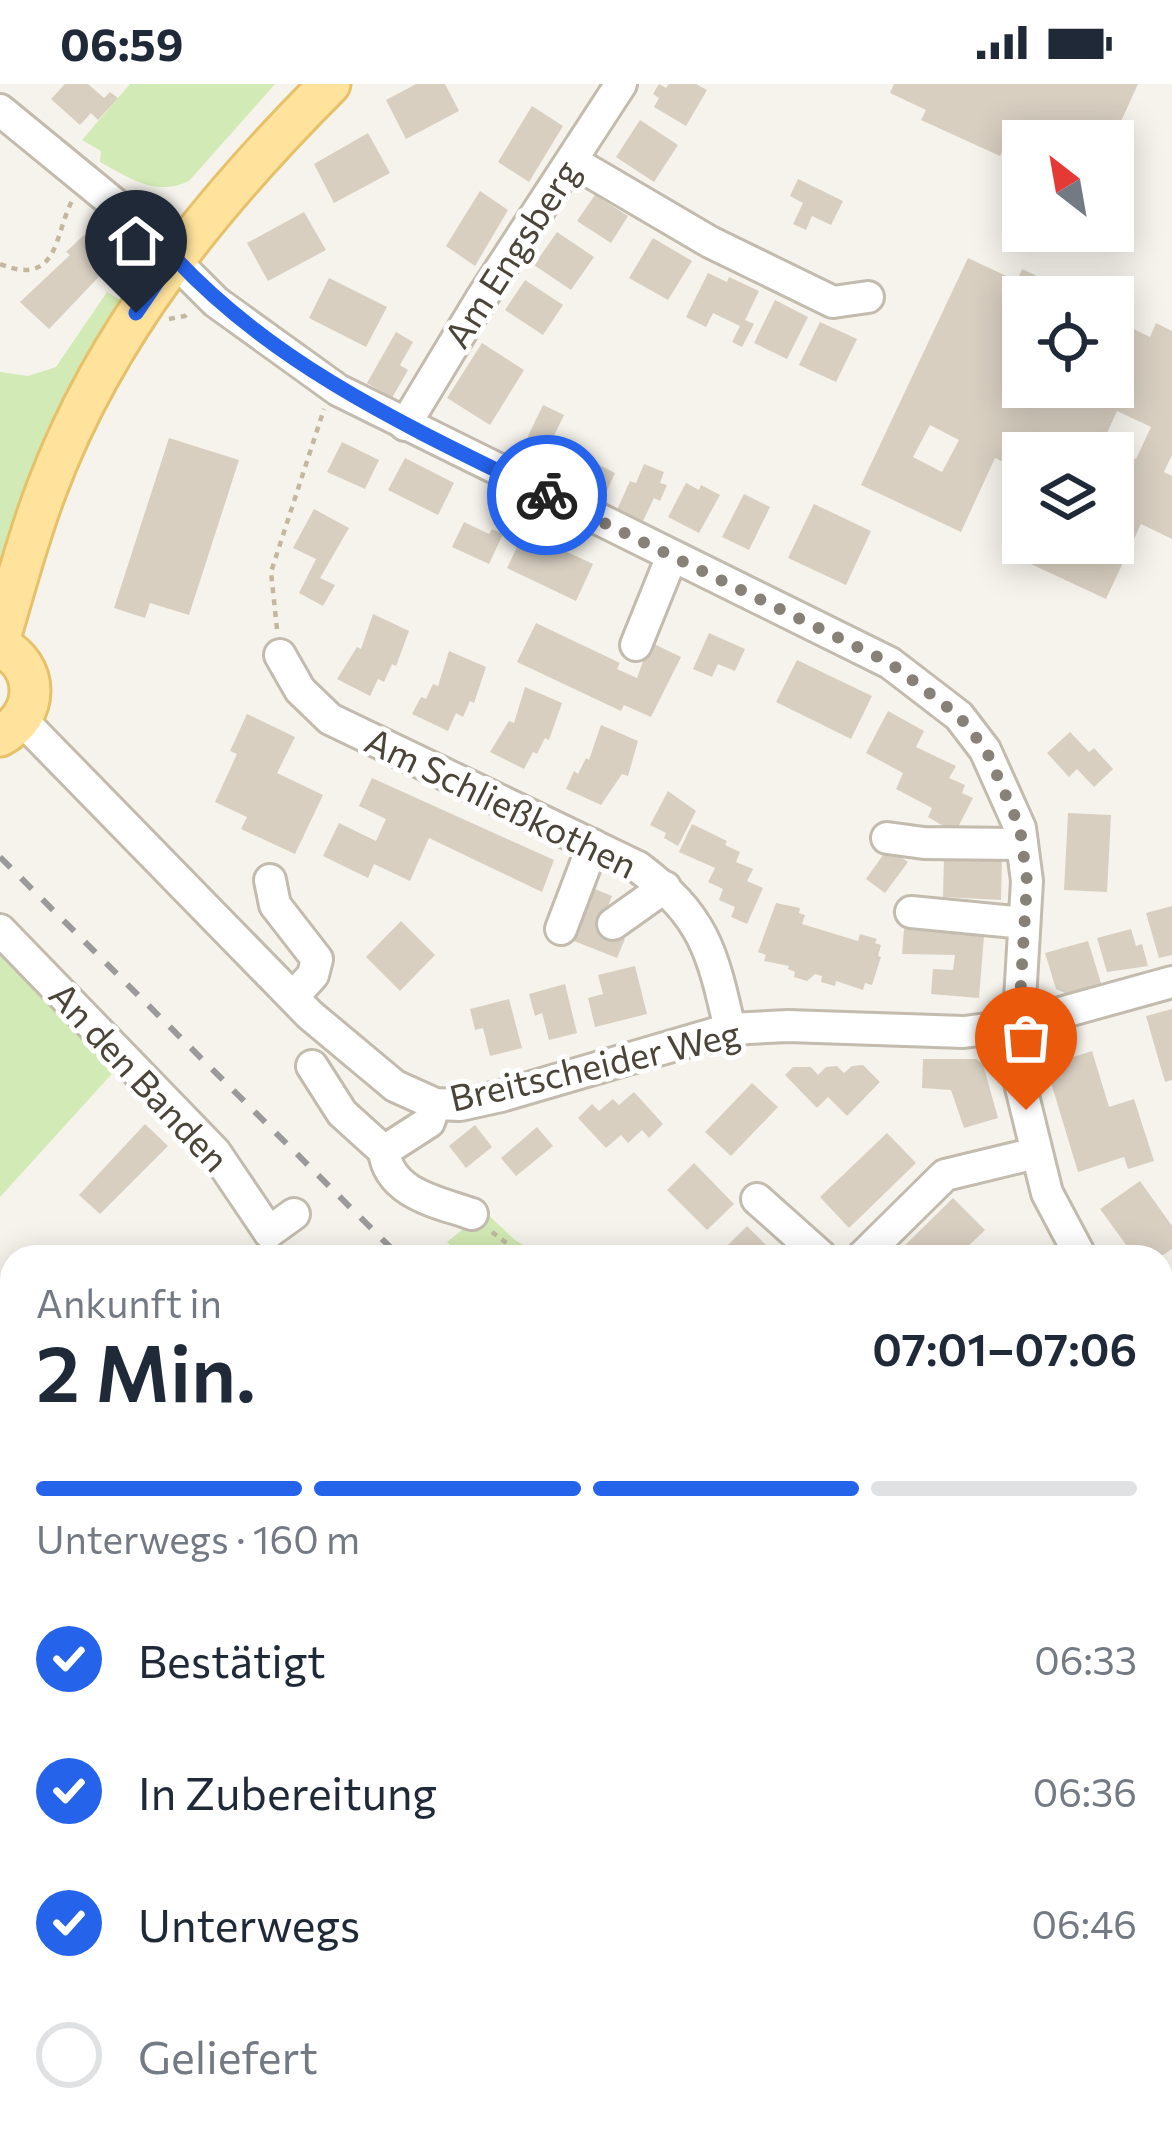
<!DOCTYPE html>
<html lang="de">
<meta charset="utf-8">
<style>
:root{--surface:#fff;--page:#f6f6f7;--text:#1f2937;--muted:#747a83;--line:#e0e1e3;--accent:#2563eb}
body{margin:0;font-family:Commissioner,sans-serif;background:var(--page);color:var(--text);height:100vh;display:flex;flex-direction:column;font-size:45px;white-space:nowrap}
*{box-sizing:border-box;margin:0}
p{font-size:39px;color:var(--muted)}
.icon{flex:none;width:66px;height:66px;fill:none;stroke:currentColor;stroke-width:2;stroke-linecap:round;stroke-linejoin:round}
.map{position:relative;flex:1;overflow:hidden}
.drawer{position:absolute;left:0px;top:1161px;width:1173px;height:903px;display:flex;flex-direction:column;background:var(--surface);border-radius:36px 36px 0 0;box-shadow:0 6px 30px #0003}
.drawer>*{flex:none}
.needle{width:78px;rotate:329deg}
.tools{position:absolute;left:1002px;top:36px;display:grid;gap:24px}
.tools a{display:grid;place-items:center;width:132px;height:132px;border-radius:0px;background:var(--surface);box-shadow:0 6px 30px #0003;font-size:60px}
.pin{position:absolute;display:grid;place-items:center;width:102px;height:102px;color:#fff;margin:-123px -51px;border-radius:50% 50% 50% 0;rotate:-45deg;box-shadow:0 0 12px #0007}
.pin .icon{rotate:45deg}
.courier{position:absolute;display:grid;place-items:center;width:120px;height:120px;margin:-60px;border:9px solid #2563eb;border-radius:50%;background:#fff;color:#222;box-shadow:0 3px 15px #0007}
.head em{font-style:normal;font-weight:600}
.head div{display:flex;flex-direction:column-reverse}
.head{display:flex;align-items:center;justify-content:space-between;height:204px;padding:0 36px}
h1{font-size:78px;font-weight:600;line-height:90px}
.bar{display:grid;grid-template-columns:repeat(4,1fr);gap:18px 12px;align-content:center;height:144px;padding:0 36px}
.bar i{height:15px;border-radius:9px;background:var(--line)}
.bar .active{background:var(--accent)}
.bar p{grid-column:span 4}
ol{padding:0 36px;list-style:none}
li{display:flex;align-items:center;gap:36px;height:132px}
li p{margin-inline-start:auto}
li .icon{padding:12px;border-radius:50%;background:var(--accent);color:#fff;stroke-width:4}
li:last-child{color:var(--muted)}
li i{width:66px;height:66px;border:6px solid var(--line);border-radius:50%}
.status{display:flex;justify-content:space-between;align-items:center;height:84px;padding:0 60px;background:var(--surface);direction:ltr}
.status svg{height:33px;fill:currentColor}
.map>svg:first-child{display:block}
</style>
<div class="status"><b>06:59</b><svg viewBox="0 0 49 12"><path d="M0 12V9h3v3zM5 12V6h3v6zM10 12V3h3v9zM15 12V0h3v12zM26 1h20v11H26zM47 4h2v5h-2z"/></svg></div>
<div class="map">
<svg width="1172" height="2063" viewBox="0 0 1172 2063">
<rect width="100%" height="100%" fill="#f6f3ec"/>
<g fill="#d2eab5">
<path d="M130,0H275L189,97C155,113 130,94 100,78L101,67L82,56Z"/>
<polygon points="107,208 120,216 47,345 0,485 0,288 28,292 56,283"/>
<polygon points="0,858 119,982 0,1113"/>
<polygon points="485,1128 515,1156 544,1173 462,1173 447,1158"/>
<polygon points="1161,1771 1172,1781 1172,1850 1161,1839"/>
<polygon points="1161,2009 1172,2022 1172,2063 1138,2063 1129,2052 1161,2052"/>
<polygon points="675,2052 768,2052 778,2063 686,2063"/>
<polygon points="858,2052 915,2052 925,2063 846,2063"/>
<polygon points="979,2052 1124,2052 1134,2063 987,2063"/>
</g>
<g fill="#d8cfc1" fill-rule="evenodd">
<polygon points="65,0 88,0 104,14 110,8 118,14 98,36 91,29 80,41 51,15"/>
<polygon points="416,0 445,0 459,27 406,55 386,16"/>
<polygon points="659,0 666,4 669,0 696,0 707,6 686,42 654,23 659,14 653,10"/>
<polygon points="894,0 1138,0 1112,57 1023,59 1009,52 1000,72 921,36 926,26 890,9"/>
<polygon points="532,22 563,42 529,98 498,78"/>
<polygon points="640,36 678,61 654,98 616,73"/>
<polygon points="368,49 390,89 334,119 314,80"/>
<polygon points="798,95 843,117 831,141 812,132 806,146 793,140 803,119 790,112"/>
<polygon points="480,107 508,126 475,182 446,162"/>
<polygon points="595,111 628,132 611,159 577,137"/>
<polygon points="304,128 326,166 268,197 247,159"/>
<polygon points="557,148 594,173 571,206 534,181"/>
<polygon points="84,151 113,178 49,245 20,218 70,171 66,168"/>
<polygon points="653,154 692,177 668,216 629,194"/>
<path d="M968,174L1017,197L1022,185L1067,206L1064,213H1023V303H1113V235L1150,253L1156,239L1172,247V371L1164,388L1172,392V455L1141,440L1106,515L1005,468L1023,429V459H1113V369H1023V387L995,374L961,448L861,401ZM1117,327L1151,343L1136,375L1102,360ZM930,341L959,356L942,388L913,373Z"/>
<polygon points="708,189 727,198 729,193 759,207 745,236 754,240 742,263 732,258 740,242 713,229 706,243 686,233"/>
<polygon points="329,194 387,223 366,263 309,234"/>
<polygon points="525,196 563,221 543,251 505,226"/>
<polygon points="775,216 808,233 787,275 754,259"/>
<polygon points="820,238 857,255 836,298 799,281"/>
<polygon points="396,248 413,258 400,281 408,286 392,314 367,299"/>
<polygon points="482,259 524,286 490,341 447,314"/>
<polygon points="543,321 564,331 552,356 567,364 553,392 517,375"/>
<polygon points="169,354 239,376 189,531 150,519 145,534 114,524"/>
<polygon points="342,358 379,376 365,405 327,388"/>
<polygon points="405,374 454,399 438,431 388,406"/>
<polygon points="589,376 615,389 602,417 575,404"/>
<polygon points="644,380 664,388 660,399 667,401 660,417 654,414 643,437 617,426 630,397 636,399"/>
<polygon points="686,399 699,406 701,401 720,411 699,449 668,433"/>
<polygon points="744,410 770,423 749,466 722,453"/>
<polygon points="814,420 871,447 846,501 788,474"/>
<polygon points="314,425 349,444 320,494 335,501 323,522 299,509 316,475 293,464"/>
<polygon points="464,438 489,450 492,445 503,450 489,480 452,463"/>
<polygon points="524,448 593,480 576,517 507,484"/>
<polygon points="373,530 409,547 396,582 392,580 384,598 378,595 370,612 337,595 357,563 361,565"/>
<polygon points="536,539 620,579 617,585 637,594 650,558 681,573 651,633 624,621 621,627 517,578"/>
<polygon points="709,549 745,565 735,587 718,580 712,593 693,585"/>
<polygon points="449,567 486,583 474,619 470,617 463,633 456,629 448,647 412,630 421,613 426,615 433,600 438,602"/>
<polygon points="797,576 872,612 851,655 776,618"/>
<polygon points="525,603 562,619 549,656 545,654 537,670 533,668 524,685 490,668 509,637 514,639"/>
<polygon points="888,627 924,647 916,663 956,682 949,694 965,701 962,709 973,714 955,749 928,733 932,724 896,705 903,689 866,669"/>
<polygon points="247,630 295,653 277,689 323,711 295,770 241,745 247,733 215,718 237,670 230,667"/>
<polygon points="601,641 638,657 628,692 622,690 601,721 566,705 574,687 578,690 586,674 589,676"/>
<polygon points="1070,648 1089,668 1094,664 1113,685 1094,703 1077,685 1069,693 1047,669"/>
<polygon points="372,694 554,776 542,808 429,754 410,797 374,780 368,794 323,772 339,739 376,757 386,735 359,722"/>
<polygon points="668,707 696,727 678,762 664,754 666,749 650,741"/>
<polygon points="1068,729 1111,731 1107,808 1064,806"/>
<polygon points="692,740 727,757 725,761 740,768 736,778 753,785 747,797 763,804 747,840 731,833 735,823 719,816 723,805 708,798 715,784 679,768"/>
<polygon points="888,764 908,778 885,809 866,795"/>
<polygon points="944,771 1002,773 1001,816 943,813"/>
<polygon points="595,805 612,812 599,845 625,855 617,874 574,857"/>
<polygon points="776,819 800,824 799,829 805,831 802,840 858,857 860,850 877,855 875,859 881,861 878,872 881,873 872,901 865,899 863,906 836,897 835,902 821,898 822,892 815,890 807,897 794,893 795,888 788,885 789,882 764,877 766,871 758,868"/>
<polygon points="1172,822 1172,871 1159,874 1146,829"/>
<polygon points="401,837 435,871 400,907 366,873"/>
<polygon points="904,845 984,852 979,914 931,910 933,885 953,886 955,871 902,870"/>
<polygon points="1131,845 1136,862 1142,860 1148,882 1107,888 1097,854"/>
<polygon points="1088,857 1101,899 1067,910 1056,905 1045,869"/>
<polygon points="635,882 647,930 595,943 588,914 603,910 598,891"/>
<polygon points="565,900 577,949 549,956 542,929 535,932 529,910"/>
<polygon points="509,915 522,964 490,972 483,944 475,946 470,925"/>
<polygon points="1172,925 1172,996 1165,998 1146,932"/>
<polygon points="1092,967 1109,1023 1134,1015 1154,1077 1128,1085 1124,1073 1078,1088 1046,982"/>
<polygon points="923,975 976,975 983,980 998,1034 964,1044 951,1006 922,1004"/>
<polygon points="863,981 880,998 847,1032 828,1013 817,1024 785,991 793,983 811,983 818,991 826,983 837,982 844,989 852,982"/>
<polygon points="752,999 778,1023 731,1072 705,1048"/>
<polygon points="634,1008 663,1040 649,1054 642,1046 628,1059 621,1051 606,1064 578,1034 592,1020 599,1027 613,1015 619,1021"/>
<polygon points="145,1040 168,1062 100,1130 79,1111"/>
<polygon points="475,1041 492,1063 466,1084 449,1062"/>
<polygon points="537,1043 553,1062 516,1092 501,1074"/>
<polygon points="887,1049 916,1079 849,1144 820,1113"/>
<polygon points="694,1079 734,1120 707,1146 667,1106"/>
<polygon points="1140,1097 1172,1142 1172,1165 1160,1173 1135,1173 1100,1125"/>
<polygon points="953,1114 985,1146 957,1173 893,1173"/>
<polygon points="747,1142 778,1173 726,1173 721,1168"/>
<polygon points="1172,1202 1172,1242 1161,1231 1161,1213"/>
<polygon points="1161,1314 1172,1325 1161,1338"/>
<polygon points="1172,1388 1172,1445 1164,1453 1161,1399"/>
<polygon points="1161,1549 1172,1560 1172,1596 1161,1608"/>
</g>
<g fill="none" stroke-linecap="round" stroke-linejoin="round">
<g stroke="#c2bbae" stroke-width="36">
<g id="minor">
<polyline points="0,26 133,135 216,218 338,306 890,579 959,632 985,666 1020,744 1027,797 1016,983 1047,1109 1081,1173"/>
<polyline points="572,77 710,158 833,218 868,213"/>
<polyline points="405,341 481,215 621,0"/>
<polyline points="636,561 672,472"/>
<path d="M280,571L300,606L330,635L638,783C705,833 712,867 730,945"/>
<polyline points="22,636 310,931 395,1002 435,1020 460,1021 501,1012 730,945 788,942 964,948 1017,941 1172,898"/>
<polyline points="887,754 924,759 1022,760"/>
<polyline points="270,796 275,821 317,875 313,891 293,913"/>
<polyline points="911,828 1024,839"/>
<polyline points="613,840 665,803"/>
<polyline points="561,845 593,761"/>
<polyline points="0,846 215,1068 269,1148"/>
<polyline points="312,982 342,1029 384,1067"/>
<path d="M435,1020L429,1038L384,1067C389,1110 438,1118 472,1130"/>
<polyline points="757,1115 822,1173"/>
<polyline points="269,1148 294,1130"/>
<polyline points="862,1173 945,1091 1036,1069"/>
<polyline points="1161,1262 1172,1273"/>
<polyline points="0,1383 12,1377"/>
<polyline points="1161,1495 1172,1506"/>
<polyline points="940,2052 950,2063"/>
</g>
</g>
<g stroke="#e6c16a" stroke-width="45">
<g id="major">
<path d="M0,554C15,504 28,453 47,404C106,247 212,118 330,0"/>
<path d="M0,562C40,582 40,631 0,652"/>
</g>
</g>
<g stroke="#c4b79f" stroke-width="4.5" stroke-dasharray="6 6" stroke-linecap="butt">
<path d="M0,180C60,204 54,149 73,115"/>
<polyline points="169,235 185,232 190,227"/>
<polyline points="277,545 271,488 324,325"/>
<polyline points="492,1148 525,1173"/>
<polyline points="1161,1784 1172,1794"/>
</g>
<use href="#minor" stroke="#fff" stroke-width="30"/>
<use href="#major" stroke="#ffe39c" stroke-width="39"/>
<g stroke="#9a9a9a" stroke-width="6" stroke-dasharray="15 15" stroke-linecap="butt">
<polyline points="0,773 400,1173"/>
<polyline points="1161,1960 1172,1971"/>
</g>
</g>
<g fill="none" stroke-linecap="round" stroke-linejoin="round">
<polyline stroke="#878178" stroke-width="12" stroke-dasharray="0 21.6" points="547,411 890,579 959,632 986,666 1020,744 1027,797 1016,983 1026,1026"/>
<path stroke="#2563eb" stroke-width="15" d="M136,229L174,173C277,284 413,345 547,411"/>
</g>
<g text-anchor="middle" stroke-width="10" stroke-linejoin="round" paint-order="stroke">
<g font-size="36" fill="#4b4439" stroke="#fff">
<text transform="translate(512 170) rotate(-57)" y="13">Am Engsberg</text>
<text transform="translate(501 719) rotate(26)" y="13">Am Schließkothen</text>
<text transform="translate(595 982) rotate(-13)" y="13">Breitscheider Weg</text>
<text transform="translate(139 993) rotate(47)" y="13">An den Banden</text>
</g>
</g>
</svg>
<div class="tools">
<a><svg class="needle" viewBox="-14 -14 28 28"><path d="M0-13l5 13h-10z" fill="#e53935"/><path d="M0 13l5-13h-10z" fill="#747a83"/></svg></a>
<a><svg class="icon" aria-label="locate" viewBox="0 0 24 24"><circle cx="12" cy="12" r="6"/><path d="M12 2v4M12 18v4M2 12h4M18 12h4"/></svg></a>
<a><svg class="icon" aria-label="layers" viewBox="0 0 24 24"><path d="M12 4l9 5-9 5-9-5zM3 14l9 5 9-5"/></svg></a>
</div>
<div class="pin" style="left:1026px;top:1026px;background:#ea580c"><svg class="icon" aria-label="bag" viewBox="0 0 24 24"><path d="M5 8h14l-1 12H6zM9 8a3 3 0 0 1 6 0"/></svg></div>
<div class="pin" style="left:136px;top:229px;background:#1f2937"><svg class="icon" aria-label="home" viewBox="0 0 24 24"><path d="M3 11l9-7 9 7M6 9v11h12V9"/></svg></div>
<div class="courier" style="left:547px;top:411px"><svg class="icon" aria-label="bike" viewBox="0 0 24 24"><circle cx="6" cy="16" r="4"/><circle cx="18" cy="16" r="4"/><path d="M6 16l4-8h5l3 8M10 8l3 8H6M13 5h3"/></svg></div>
<section class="drawer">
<div class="head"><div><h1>2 Min.</h1><p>Ankunft in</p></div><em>07:01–07:06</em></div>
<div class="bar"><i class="active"></i><i class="active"></i><i class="active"></i><i></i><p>Unterwegs · 160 m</p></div>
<ol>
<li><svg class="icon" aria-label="check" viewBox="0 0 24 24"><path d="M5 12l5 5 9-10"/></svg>Bestätigt<p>06:33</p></li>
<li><svg class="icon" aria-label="check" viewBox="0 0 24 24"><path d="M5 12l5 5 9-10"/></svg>In Zubereitung<p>06:36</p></li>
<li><svg class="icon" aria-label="check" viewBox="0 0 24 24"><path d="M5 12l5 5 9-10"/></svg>Unterwegs<p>06:46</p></li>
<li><i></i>Geliefert</li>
</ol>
</section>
</div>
